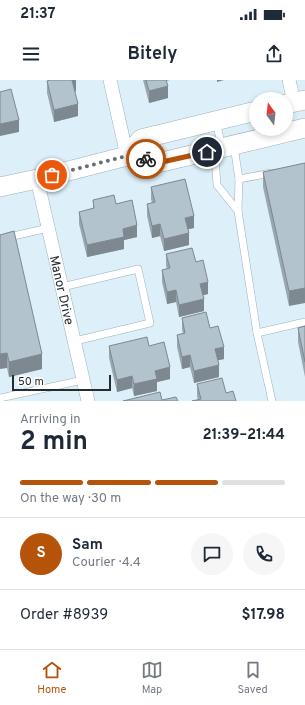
<!DOCTYPE html>
<meta charset="utf-8">
<style>
:root{--surface:#fff;--page:#f6f6f7;--text:#1f2937;--muted:#747a83;--line:#e0e1e3;--accent:#b45309}
body{margin:0;font-family:Overpass,sans-serif;background:var(--page);color:var(--text);height:100vh;display:flex;flex-direction:column;font-size:15px;white-space:nowrap}
*{box-sizing:border-box;margin:0}
p{font-size:13px;color:var(--muted)}
.icon{flex:none;width:22px;height:22px;fill:none;stroke:currentColor;stroke-width:2;stroke-linecap:round;stroke-linejoin:round}
.map{position:relative;height:321px;overflow:hidden}
.sheet{display:flex;flex-direction:column;background:var(--surface);flex:1}
.sheet>*{flex:none}
.needle{width:26px;rotate:345deg}
.buttons{position:absolute;left:249px;top:12px;display:grid;gap:8px}
.buttons a{display:grid;place-items:center;width:44px;height:44px;border-radius:50%;background:var(--surface);box-shadow:0 2px 6px #0003;font-size:20px}
.scale{position:absolute;left:12px;bottom:10px;width:99px;box-sizing:border-box;padding-left:4px;border:2px solid #252c30;border-top:0;font-size:11px;line-height:14px;white-space:nowrap;color:#252c30;-webkit-text-stroke:3px #fff;paint-order:stroke}
.pin{position:absolute;display:grid;place-items:center;width:34px;height:34px;color:#fff;margin:-17px;border:2px solid #fff;border-radius:50%;box-shadow:0 1px 4px #0007}
.courier{position:absolute;display:grid;place-items:center;width:40px;height:40px;margin:-20px;border:3px solid #b45309;border-radius:50%;background:#fff;color:#222;box-shadow:0 1px 5px #0007}
.head em{font-style:normal;font-weight:700}
.head div{display:flex;flex-direction:column-reverse}
.head{display:flex;align-items:center;justify-content:space-between;height:68px;padding:0 20px}
h1{font-size:26px;font-weight:700;line-height:30px}
.bar{display:grid;grid-template-columns:repeat(4,1fr);gap:6px 4px;align-content:center;height:48px;padding:0 20px}
.bar i{height:5px;border-radius:3px;background:var(--line)}
.bar .selected{background:var(--accent)}
.bar p{grid-column:span 4}
.line{display:flex;align-items:center;gap:10px;padding:0 20px;border-top:1px solid var(--line)}
.line div{flex:1}
.round{display:grid;place-items:center;flex:none;width:42px;height:42px;border-radius:21px;background:var(--page)}
.status{display:flex;justify-content:space-between;align-items:center;height:28px;padding:0 20px;background:var(--surface);direction:ltr}
.status svg{height:11px;fill:currentColor}
header{display:flex;justify-content:space-between;align-items:center;height:52px;padding:0 20px;background:var(--surface);font-size:18px;font-weight:700}
.tabs{display:flex;justify-content:space-around;align-items:center;height:56px;border-top:1px solid var(--line);background:var(--surface);font-size:11px;color:var(--muted)}
.tabs a{display:grid;justify-items:center;gap:2px}
.tabs .selected{color:var(--accent)}
.map>svg:first-child{display:block}
</style>
<div class="status"><b>21:37</b><svg viewBox="0 0 49 12"><path d="M0 12V9h3v3zM5 12V6h3v6zM10 12V3h3v9zM15 12V0h3v12zM26 1h20v11H26zM47 4h2v5h-2z"/></svg></div>
<header><svg class="icon" aria-label="menu" viewBox="0 0 24 24"><path d="M4 6h16M4 12h16M4 18h16"/></svg>Bitely<svg class="icon" aria-label="share" viewBox="0 0 24 24"><path d="M12 15V3M7 8l5-5 5 5M5 13v7h14v-7"/></svg></header>
<div class="map">
<svg width="305" height="321" viewBox="0 0 305 321">
<rect width="100%" height="100%" fill="#ddeff9"/>
<g fill="none" stroke-linecap="round" stroke-linejoin="round">
<g stroke="#9eafb9" stroke-width="8">
<g id="lane">
<polyline points="216,41 222,68 215,77 217,105 238,131"/>
<polyline points="229,71 235,73 239,99 238,131 257,253 272,321"/>
<polyline points="239,99 271,93"/>
<polyline points="0,159 48,148"/>
<polyline points="62,207 138,189 150,243 75,261"/>
<polyline points="257,253 305,242"/>
<polyline points="0,318 83,300"/>
</g>
</g>
<g stroke="#9eafb9" stroke-width="14">
<g id="street">
<polyline points="110,0 127,76"/>
<polyline points="289,0 294,22"/>
<path id="s1" d="M37,99L88,321"/>
</g>
</g>
<g stroke="#9eafb9" stroke-width="20">
<g id="secondary">
<polyline points="286,24 305,20"/>
<polyline points="127,76 141,59 256,31"/>
<polyline points="0,107 37,99 127,76 162,82 305,48"/>
</g>
</g>
<use href="#lane" stroke="#fff" stroke-width="7"/>
<use href="#street" stroke="#fff" stroke-width="13"/>
<use href="#secondary" stroke="#fff" stroke-width="19"/>
</g>
<g fill="#99a8b0">
<polygon points="76,0 76,11 75,12 78,36 54,42 47,13 47,1"/>
<polygon points="143,0 170,0 167,1 168,18 149,23"/>
<polygon points="305,83 289,226 263,107 263,92"/>
<polygon points="151,107 194,148 188,149 189,165 164,171 160,156 152,158 147,136 147,124 152,123 151,119"/>
<polygon points="93,120 116,124 137,157 124,160 124,169 87,177 79,144 79,132 93,129"/>
<polygon points="0,155 42,289 9,297 7,288"/>
<polygon points="166,174 196,182 208,214 203,215 204,231 179,237 176,222 167,224 162,202 162,190 167,189 166,186"/>
<polygon points="182,238 210,248 224,279 218,280 219,297 194,303 190,287 182,289 177,267 177,255 183,253 182,250"/>
<polygon points="305,246 305,297 298,262 298,248"/>
<polygon points="109,266 149,266 170,299 157,302 157,311 134,316 132,308 117,312 109,278"/>
<polygon points="197,304 226,313 198,320 197,316"/>
</g>
<g fill="#7d8890">
<polygon points="72,0 76,0 76,11 72,12"/>
<polygon points="217,0 224,0 217,2"/>
<polygon points="168,6 168,18 149,23 149,11"/>
<polygon points="78,24 78,36 54,42 54,30"/>
<polygon points="19,40 19,52 0,56 0,44"/>
<polygon points="194,136 194,148 185,150 185,138"/>
<polygon points="160,144 160,156 152,158 152,146"/>
<polygon points="137,145 137,157 124,160 124,169 87,177 87,165 123,149"/>
<polygon points="189,153 189,165 164,171 164,159"/>
<polygon points="208,202 208,214 200,216 200,204"/>
<polygon points="305,208 305,223 289,226 289,211"/>
<polygon points="176,210 176,222 167,224 167,212"/>
<polygon points="204,219 204,231 179,237 179,225"/>
<polygon points="224,267 224,279 215,281 215,269"/>
<polygon points="7,273 7,288 0,289 0,274"/>
<polygon points="42,274 42,289 9,297 9,282"/>
<polygon points="190,275 190,287 182,289 182,277"/>
<polygon points="219,285 219,297 194,303 194,291"/>
<polygon points="170,287 170,299 157,302 157,311 134,316 134,304 155,291"/>
<polygon points="132,296 132,308 117,312 117,300"/>
</g>
<g fill="#b2c3cd" stroke="#7d8890">
<polygon points="50,0 74,0 72,0 78,24 54,30 47,1"/>
<polygon points="146,0 166,0 168,6 149,11"/>
<polygon points="11,9 19,40 0,44 0,12"/>
<polygon points="305,83 305,208 289,211 263,92"/>
<polygon points="185,99 194,136 185,138 189,153 164,159 160,144 152,146 147,124 155,122 151,107"/>
<polygon points="114,115 116,124 132,120 137,145 123,149 124,157 87,165 79,132 94,128 93,120"/>
<polygon points="14,151 42,274 9,282 7,273 0,274 0,155"/>
<polygon points="192,168 196,182 203,180 208,202 200,204 204,219 179,225 176,210 167,212 162,190 170,188 166,174"/>
<polygon points="206,232 210,248 218,246 224,267 215,269 219,285 194,291 190,275 182,277 177,255 185,253 182,238"/>
<polygon points="305,246 305,282 298,248"/>
<polygon points="147,257 149,266 164,262 170,287 155,291 157,299 134,304 132,296 117,300 109,266"/>
<polygon points="222,298 226,313 233,311 236,321 192,321 201,319 197,304"/>
<polygon points="160,312 162,320 176,317 178,321 123,321"/>
</g>
<g fill="none" stroke-linecap="round" stroke-linejoin="round">
<polyline stroke="#657076" stroke-width="4" stroke-dasharray="0 7.2" points="52,95 127,76 146,79"/>
<polyline stroke="#b45309" stroke-width="5" points="146,79 162,82 207,72"/>
</g>
<g text-anchor="middle" stroke-width="3" stroke-linejoin="round" paint-order="stroke">
<g font-size="13" fill="#252c30" stroke="#fff">
<text dy="5" stroke="none"><textPath href="#s1" startOffset="114">Manor Drive</textPath></text>
</g>
</g>
</svg>
<div class="buttons">
<a><svg class="needle" viewBox="-14 -14 28 28"><path d="M0-13l5 13h-10z" fill="#e53935"/><path d="M0 13l5-13h-10z" fill="#747a83"/></svg></a>
</div>
<div class="scale">50 m</div>
<div class="pin" style="left:52px;top:95px;background:#ea580c"><svg class="icon" aria-label="bag" viewBox="0 0 24 24"><path d="M5 8h14l-1 12H6zM9 8a3 3 0 0 1 6 0"/></svg></div>
<div class="pin" style="left:207px;top:72px;background:#1f2937"><svg class="icon" aria-label="home" viewBox="0 0 24 24"><path d="M3 11l9-7 9 7M6 9v11h12V9"/></svg></div>
<div class="courier" style="left:146px;top:79px"><svg class="icon" aria-label="bike" viewBox="0 0 24 24"><circle cx="6" cy="16" r="4"/><circle cx="18" cy="16" r="4"/><path d="M6 16l4-8h5l3 8M10 8l3 8H6M13 5h3"/></svg></div>
</div>
<section class="sheet">
<div class="head"><div><h1>2 min</h1><p>Arriving in</p></div><em>21:39–21:44</em></div>
<div class="bar"><i class="selected"></i><i class="selected"></i><i class="selected"></i><i></i><p>On the way · 30 m</p></div>
<div class="line" style="height:72px"><b class="round" style="background:var(--accent);color:#fff">S</b><div><b>Sam</b><p>Courier · 4.4</p></div><a class="round"><svg class="icon" aria-label="chat" viewBox="0 0 24 24"><path d="M4 5h16v11H9l-5 4z"/></svg></a><a class="round"><svg class="icon" aria-label="phone" viewBox="0 0 24 24"><path d="M5 4h4l2 5-3 2q2 4 5 5l2-3 5 2v4C11 20 4 13 5 4z"/></svg></a></div>
<div class="line" style="height:52px"><div>Order #8939</div><b>$17.98</b></div>
</section>
<nav class="tabs">
<a class="selected"><svg class="icon" aria-label="home" viewBox="0 0 24 24"><path d="M3 11l9-7 9 7M6 9v11h12V9"/></svg>Home</a>
<a><svg class="icon" aria-label="map" viewBox="0 0 24 24"><path d="M3 6l6-2 6 2 6-2v14l-6 2-6-2-6 2zM9 4v14M15 6v14"/></svg>Map</a>
<a><svg class="icon" aria-label="saved" viewBox="0 0 24 24"><path d="M7 4h10v16l-5-4-5 4z"/></svg>Saved</a>
</nav>
